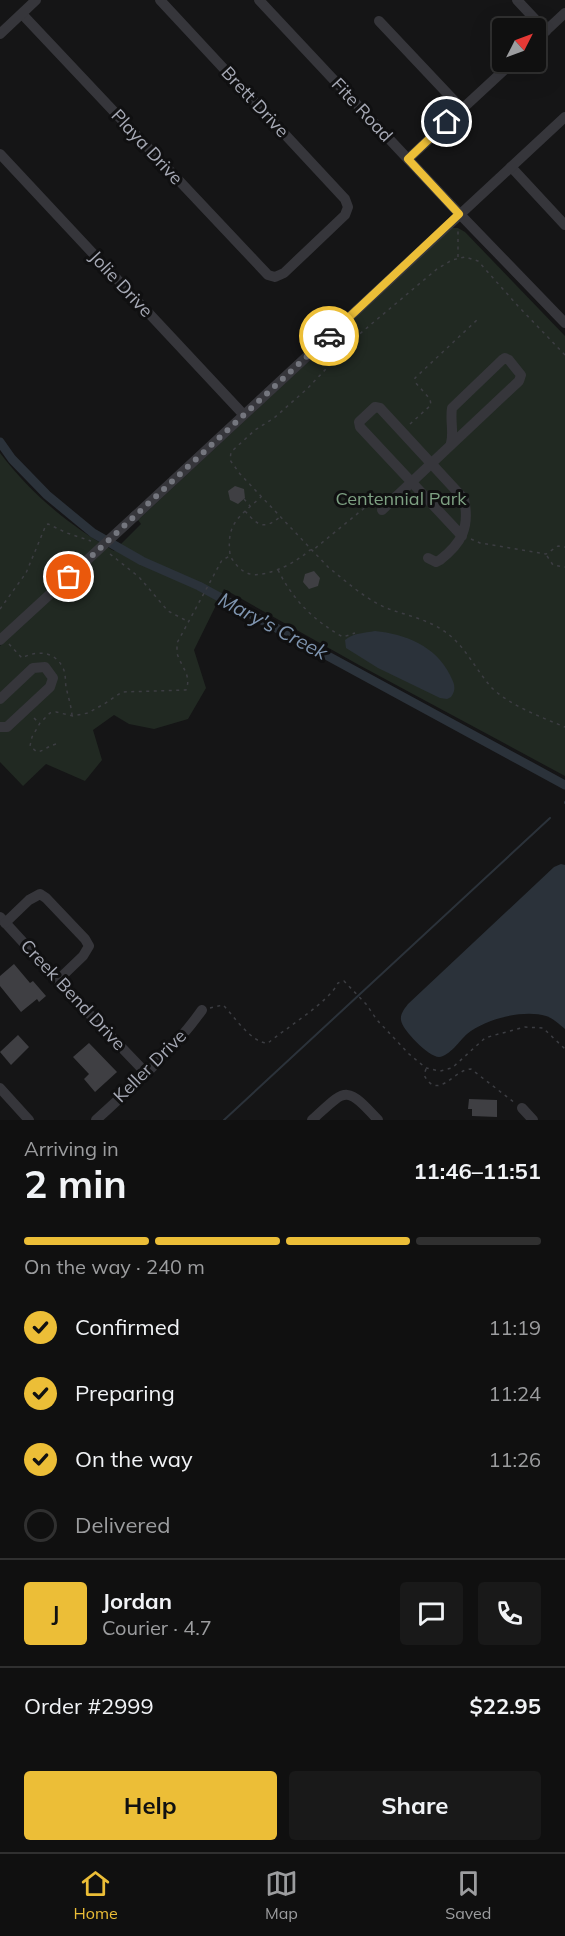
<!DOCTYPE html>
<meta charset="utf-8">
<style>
:root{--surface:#101010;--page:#191919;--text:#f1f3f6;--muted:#9c9d9f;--line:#303030;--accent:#ecbe37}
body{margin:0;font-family:Mulish,sans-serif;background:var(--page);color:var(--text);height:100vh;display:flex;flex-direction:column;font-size:22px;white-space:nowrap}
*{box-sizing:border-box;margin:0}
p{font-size:20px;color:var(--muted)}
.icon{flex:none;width:33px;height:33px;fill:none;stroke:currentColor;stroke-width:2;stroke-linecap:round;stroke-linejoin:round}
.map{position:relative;height:1120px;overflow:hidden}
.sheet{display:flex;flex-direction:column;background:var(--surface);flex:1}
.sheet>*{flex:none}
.needle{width:39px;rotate:48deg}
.controls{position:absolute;left:492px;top:18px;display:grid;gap:12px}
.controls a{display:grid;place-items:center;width:54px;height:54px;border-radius:6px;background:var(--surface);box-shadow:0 6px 24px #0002,0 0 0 2px var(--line);font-size:30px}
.pin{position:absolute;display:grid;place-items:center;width:51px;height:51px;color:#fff;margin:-26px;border:3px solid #fff;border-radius:50%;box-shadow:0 2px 6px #0007}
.courier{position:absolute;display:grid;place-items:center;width:60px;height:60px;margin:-30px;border:4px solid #ecbe37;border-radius:50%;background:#fff;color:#222;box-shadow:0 2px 8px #0007}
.headline em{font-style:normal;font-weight:700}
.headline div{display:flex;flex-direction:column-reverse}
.headline{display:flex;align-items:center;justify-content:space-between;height:102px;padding:0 24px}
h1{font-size:39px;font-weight:700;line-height:45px}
.bar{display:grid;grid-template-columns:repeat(4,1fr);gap:9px 6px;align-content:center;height:72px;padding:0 24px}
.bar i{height:8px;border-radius:4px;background:var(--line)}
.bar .selected{background:var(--accent)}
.bar p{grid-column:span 4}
.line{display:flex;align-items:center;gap:15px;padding:0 24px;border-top:2px solid var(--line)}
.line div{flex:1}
.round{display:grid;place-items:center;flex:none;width:63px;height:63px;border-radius:6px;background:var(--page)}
ol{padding:0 24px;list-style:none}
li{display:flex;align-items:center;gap:18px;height:66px}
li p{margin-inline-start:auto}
li .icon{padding:6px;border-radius:50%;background:var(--accent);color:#111;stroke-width:4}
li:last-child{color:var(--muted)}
li i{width:33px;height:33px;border:3px solid var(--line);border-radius:50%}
.primary-button{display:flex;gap:12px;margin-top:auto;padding:12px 24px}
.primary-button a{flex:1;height:69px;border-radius:6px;background:var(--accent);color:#111;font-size:24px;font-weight:700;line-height:69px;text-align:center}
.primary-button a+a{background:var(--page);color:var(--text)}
.menu{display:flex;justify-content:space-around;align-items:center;height:84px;border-top:2px solid var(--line);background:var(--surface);font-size:16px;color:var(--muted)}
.menu a{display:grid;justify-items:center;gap:3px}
.menu .selected{color:var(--accent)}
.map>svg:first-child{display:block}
</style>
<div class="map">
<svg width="565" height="1120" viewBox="0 0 565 1120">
<rect width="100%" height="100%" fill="#151516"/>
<path fill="#212922" d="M452,228H458L465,232L565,336V776L359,665L224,589L194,650L206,688L188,719L154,729L129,724L114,715L93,730L102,760L85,781L46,764L23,786L0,762V646L4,642L0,638V453C32,495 69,525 114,551L141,524L138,520Z"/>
<g fill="#2b323a">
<path d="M375,631C405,634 436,646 450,675C454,683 457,689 451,697L447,699L440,698L378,668L346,648L345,640C353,633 364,633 375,631Z"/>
<path d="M561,864L565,865V1029C559,1024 553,1018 546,1016C524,1009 485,1019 467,1034C460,1040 450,1056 439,1057C429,1057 402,1030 401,1020C400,1014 405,1008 408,1004L554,867Z"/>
</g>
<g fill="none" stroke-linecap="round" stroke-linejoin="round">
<g stroke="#2b323a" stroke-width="2">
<polyline points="565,803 565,802"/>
<polyline points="224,1120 550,818"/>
</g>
<polyline stroke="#2b323a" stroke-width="9" points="0,442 12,459 47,495 93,533 142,561 199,586 565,785"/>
</g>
<g fill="#3f3f43">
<polygon points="235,486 244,489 245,498 238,504 230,500 228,491"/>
<polygon points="314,571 320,578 318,586 309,589 303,582 305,574"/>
<polygon points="14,964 30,983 33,981 46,996 39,1002 37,999 21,1012 0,986 0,976"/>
<polygon points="18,1035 29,1047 11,1065 0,1052"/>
<polygon points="89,1043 117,1072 95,1092 84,1079 89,1074 73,1057"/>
<polygon points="469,1099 497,1100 497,1117 472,1116 472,1109 468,1109"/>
</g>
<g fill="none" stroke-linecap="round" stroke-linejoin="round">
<g stroke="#3c3d42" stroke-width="1.5" stroke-dasharray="3 4.5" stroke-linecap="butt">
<polyline points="458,257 458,231"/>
<path d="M565,355L518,306L478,261L465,257L452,260L437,269L356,337L308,388L274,418L255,430L231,452L230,460L240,474L328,567C347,582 366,600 389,609C406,615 425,619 441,629C465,644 474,668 492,688C509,705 543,718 565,727"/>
<polyline points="410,424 431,405 430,399 415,382 415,378 478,319"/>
<polyline points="244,499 250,506"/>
<path d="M245,511C258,526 264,530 280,517"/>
<polyline points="471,539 480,543 546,554 558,546 565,547"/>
<polyline points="110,554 139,577 168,611 187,621"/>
<path d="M230,554C226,523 240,516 261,497"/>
<polyline points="547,556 553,565 565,567"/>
<path d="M278,570C293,600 314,621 343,637L355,633"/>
<polyline points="0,609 26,573 46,525 48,524 67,533 91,541"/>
<path d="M9,644L22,658C37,650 55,651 63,668C66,674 65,680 66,687C68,696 71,705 72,715"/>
<polyline points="34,718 39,723"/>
<path d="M56,744C48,746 44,751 37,752L30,746L32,737L40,723L50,713L56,712L73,716L88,713L104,704L122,692L186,690C192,675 181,667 177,653C177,653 177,644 177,643L222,560L230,556C243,576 252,578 274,571C288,566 298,560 310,550H313L373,501"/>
<path d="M210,1008L223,1005C234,1016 252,1044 268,1043C286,1028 329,1002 338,983L344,981L366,1004L377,1020L409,1054L426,1068L440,1071L452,1068L485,1038L495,1035L525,1027L543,1028L565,1049"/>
<path d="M426,1069L424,1075C438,1102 454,1069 471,1069L515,1103"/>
</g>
<g stroke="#36363b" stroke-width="10">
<polyline points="259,0 451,205 565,323"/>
<polyline points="517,0 546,31"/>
<polyline points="22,14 268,275 275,277 284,273 345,215 348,207 345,199 160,0"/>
<polyline points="379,21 462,109"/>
<polyline points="0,34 36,0"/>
<polyline points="536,40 565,13"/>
<polyline points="0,154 243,414"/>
<polyline points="408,159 513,62"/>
<polyline points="511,167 565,225"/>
<path d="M382,510L519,381L521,375L509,360L505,358L502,360L452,408C450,420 454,433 451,443"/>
<polyline points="135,516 565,117"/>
<path d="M428,558L436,562L440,560C462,543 470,527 464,499L380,408L375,407L359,422L360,427L462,536"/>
<polyline points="0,640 85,562"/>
<polyline points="0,699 33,668 45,667 53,678 50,687 7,727 0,727"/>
<polyline points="0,917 76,1000 146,1073"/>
<polyline points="5,923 29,900 40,894 46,898 85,939 89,946 83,956 58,980"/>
<polyline points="0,1088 29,1120"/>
<polyline points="522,1108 533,1120"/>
<path d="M96,1120C133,1086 173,1051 202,1010"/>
<path d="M312,1120C346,1089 345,1084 378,1120"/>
</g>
<polyline stroke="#36363b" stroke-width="10" points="85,562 135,516"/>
</g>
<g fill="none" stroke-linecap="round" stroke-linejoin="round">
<polyline stroke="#74767e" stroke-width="6" stroke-dasharray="0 10.8" points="69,577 329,336"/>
<polyline stroke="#ecbe37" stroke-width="8" points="329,336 459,214 408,159 447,122"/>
</g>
<g text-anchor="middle" stroke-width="6" stroke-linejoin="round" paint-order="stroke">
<g font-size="18" fill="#a7aab6" stroke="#101011">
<text transform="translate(255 102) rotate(47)" y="6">Brett Drive</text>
<text transform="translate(362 110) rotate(47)" y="6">Fite Road</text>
<text transform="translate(147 147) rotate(47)" y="6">Playa Drive</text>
<text transform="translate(121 284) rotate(47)" y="6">Jolie Drive</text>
<text transform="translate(73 995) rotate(47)" y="6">Creek Bend Drive</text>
<text transform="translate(150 1066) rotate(-45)" y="6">Keller Drive</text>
</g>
<g font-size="18" fill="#7ea183" stroke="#101011">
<text x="401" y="505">Centennial Park</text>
</g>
<g font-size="20" font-style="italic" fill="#7f95b0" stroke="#101011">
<text transform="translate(273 626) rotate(28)" y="7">Mary's Creek</text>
</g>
</g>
</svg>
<div class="controls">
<a><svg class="needle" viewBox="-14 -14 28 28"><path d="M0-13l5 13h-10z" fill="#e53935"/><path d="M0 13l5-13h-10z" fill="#9c9d9f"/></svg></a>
</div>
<div class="pin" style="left:69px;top:577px;background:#ea580c"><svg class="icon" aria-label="bag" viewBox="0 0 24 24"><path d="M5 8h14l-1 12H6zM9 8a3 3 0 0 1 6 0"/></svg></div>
<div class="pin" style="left:447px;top:122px;background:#1f2937"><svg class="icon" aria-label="home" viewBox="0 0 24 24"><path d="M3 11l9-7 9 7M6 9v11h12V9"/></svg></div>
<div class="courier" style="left:329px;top:336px"><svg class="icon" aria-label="car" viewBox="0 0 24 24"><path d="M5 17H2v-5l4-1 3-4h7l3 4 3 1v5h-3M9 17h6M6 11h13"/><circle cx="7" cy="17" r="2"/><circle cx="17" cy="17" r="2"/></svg></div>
</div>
<section class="sheet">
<div class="headline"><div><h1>2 min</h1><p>Arriving in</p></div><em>11:46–11:51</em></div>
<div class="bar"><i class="selected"></i><i class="selected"></i><i class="selected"></i><i></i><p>On the way · 240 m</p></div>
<ol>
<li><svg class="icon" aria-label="check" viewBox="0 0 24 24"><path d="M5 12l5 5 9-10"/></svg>Confirmed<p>11:19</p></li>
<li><svg class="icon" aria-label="check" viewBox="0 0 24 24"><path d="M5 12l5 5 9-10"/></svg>Preparing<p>11:24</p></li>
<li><svg class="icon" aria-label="check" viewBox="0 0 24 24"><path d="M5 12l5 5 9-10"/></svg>On the way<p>11:26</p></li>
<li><i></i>Delivered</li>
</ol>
<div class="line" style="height:108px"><b class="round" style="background:var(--accent);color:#111">J</b><div><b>Jordan</b><p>Courier · 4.7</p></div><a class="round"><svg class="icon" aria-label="chat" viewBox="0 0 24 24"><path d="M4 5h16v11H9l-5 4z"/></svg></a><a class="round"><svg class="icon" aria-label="phone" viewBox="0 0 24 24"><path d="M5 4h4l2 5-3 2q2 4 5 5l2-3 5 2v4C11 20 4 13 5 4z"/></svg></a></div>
<div class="line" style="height:78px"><div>Order #2999</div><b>$22.95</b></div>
<div class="primary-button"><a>Help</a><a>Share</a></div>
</section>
<nav class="menu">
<a class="selected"><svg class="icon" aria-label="home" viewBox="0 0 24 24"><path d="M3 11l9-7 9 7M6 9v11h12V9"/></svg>Home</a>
<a><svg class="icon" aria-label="map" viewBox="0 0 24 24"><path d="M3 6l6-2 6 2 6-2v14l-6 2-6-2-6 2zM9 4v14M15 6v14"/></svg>Map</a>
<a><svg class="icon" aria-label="saved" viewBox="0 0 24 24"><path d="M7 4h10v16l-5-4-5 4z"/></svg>Saved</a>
</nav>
